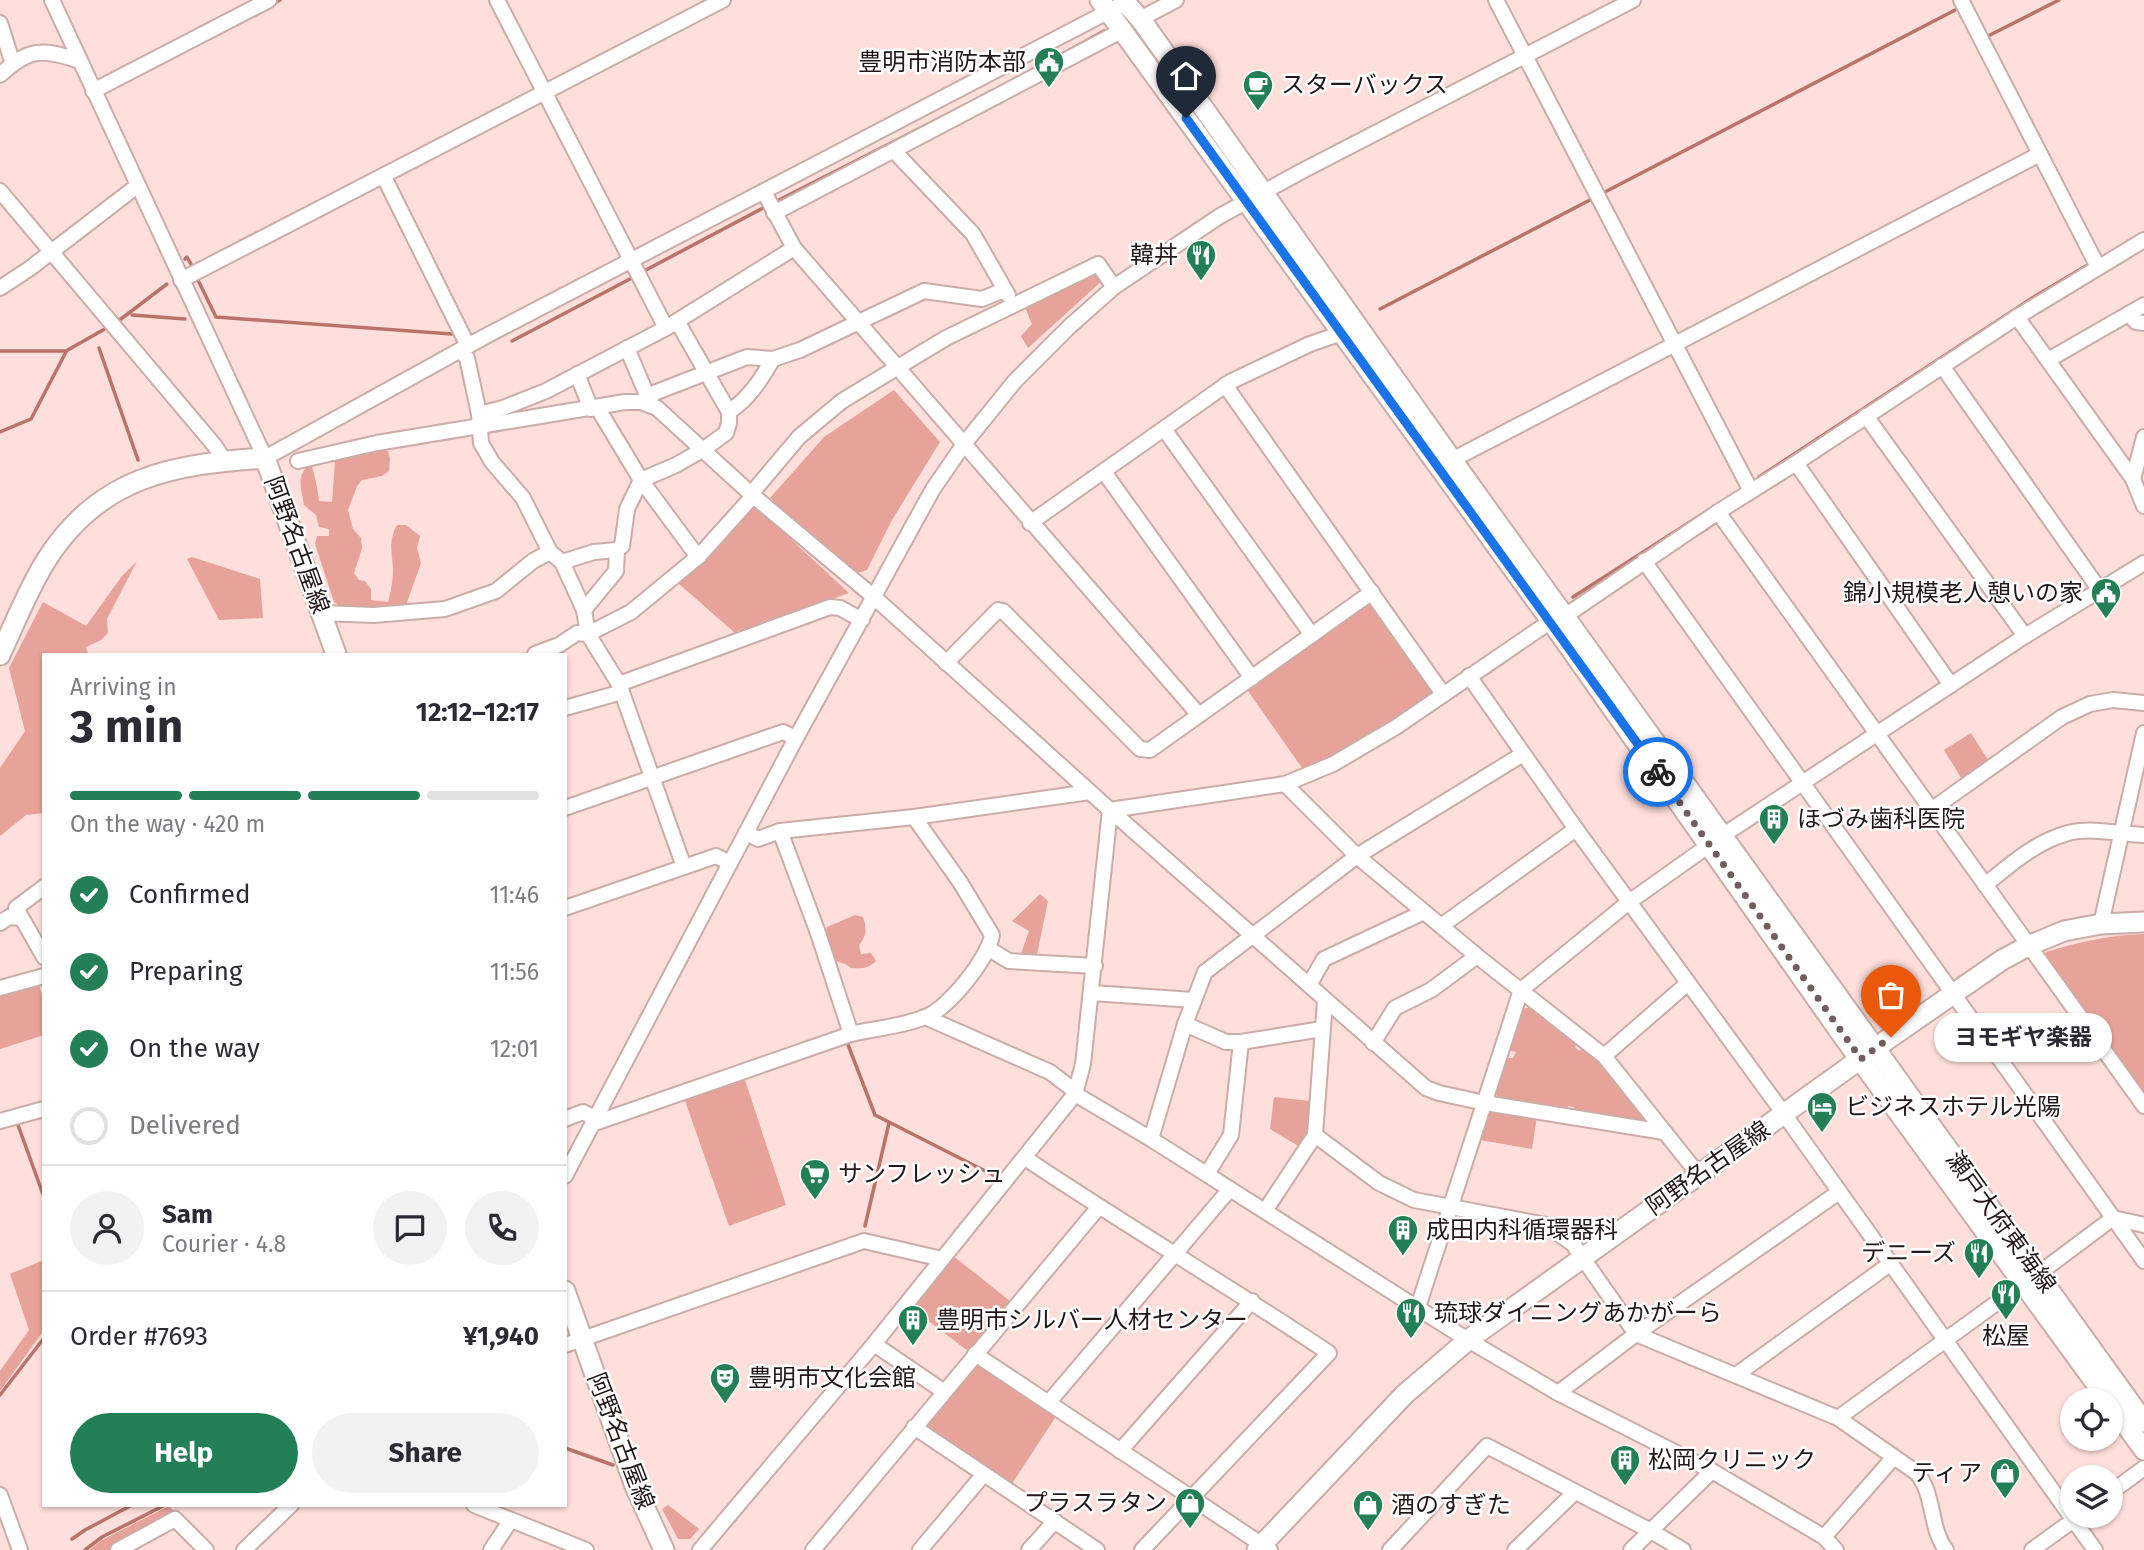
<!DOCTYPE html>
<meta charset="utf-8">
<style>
:root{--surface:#fff;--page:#f2f2f3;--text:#2b2b33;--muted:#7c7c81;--line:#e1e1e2;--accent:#238056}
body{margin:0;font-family:"Fira Sans","Noto Sans JP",sans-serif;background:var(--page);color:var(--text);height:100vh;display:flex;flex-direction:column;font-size:26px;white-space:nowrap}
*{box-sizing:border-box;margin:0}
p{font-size:23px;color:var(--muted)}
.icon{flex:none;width:38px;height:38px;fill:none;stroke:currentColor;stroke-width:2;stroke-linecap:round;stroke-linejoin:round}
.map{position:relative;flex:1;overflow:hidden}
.details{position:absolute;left:42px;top:653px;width:525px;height:854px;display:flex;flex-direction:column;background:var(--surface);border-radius:0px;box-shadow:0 2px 5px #0004}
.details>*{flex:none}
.fabs{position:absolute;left:2060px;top:1388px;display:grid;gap:14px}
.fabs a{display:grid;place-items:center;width:63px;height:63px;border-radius:50%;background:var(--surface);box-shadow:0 2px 5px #0004;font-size:35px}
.pin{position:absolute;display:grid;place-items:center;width:60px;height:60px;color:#fff;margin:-72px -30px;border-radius:50% 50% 50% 0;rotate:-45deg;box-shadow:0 0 7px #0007}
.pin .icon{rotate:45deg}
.courier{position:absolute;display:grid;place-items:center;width:70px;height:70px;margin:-35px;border:5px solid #1a73e8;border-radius:50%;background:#fff;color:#222;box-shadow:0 2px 9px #0007}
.bubble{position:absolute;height:49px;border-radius:24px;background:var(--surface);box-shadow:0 2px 5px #0004;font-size:23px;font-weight:700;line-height:49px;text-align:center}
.headline em{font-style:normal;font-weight:700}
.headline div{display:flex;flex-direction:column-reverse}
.headline{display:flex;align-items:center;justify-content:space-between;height:119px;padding:0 28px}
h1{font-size:46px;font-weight:700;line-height:52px}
.bar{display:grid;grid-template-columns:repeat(4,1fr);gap:10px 7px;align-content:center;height:84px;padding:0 28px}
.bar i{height:9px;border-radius:5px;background:var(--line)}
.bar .selected{background:var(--accent)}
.bar p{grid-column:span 4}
.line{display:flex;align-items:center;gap:18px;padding:0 28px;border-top:2px solid var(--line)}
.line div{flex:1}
.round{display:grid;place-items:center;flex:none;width:74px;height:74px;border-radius:37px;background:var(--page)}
ol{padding:0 28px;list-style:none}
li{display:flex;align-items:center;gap:21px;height:77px}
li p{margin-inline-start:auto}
li .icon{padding:7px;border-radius:50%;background:var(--accent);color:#fff;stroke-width:4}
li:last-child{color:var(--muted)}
li i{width:38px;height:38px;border:4px solid var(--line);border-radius:50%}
.button{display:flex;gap:14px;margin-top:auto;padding:14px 28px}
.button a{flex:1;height:80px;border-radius:42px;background:var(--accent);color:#fff;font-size:28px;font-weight:700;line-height:80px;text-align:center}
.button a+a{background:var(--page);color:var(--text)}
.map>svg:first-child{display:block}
</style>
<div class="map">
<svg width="2144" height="1550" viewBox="0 0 2144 1550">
<rect width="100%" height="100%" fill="#ffdfdb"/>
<g fill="#e7a299">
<polygon points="1096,269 1104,279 1028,348 1021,336 1032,324 1024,305"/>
<polygon points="894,390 940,442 892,520 867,570 855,574 770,498 824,437"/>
<path d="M383,449L388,451L390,459L389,471L382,476L362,480L357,486L348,510L353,529L361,538L362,548L354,573L359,580L365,581L371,589V600L388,602C391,591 393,580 393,568C392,552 388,541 397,525H406L420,536L417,548L421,563L406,605L397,610L341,607L334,602L315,544L317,536H329V529L319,527L316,515L304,505C302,490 296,480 307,466L312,467C314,472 319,495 319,501L332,502L335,461L338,456Z"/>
<polygon points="754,505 849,593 736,634 678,583 723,543"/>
<polygon points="192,557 260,579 263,618 219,620 187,559"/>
<polygon points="137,561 107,619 108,633 101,640 86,647 88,654 44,654 44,813 26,815 0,836 0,768 25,731 9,668 43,602 86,626 122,576"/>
<path d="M1364,602L1370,603L1433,689L1432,696C1409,710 1323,772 1302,768L1248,691V685Z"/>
<polygon points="1971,733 1990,763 1963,781 1944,750"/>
<polygon points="1040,894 1048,901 1036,959 1019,959 1029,931 1012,921"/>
<path d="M855,915L863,917C867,929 867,935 859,945L861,954L871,953L876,961C869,968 862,969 851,968C845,962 836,963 831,957C825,951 825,934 827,927Z"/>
<path d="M2144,934V1094L2045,956L2046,952C2079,942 2109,935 2144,934Z"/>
<polygon points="38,982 44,1001 44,1035 0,1049 0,991"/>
<polygon points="1533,1007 1579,1042 1575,1047 1579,1051 1584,1046 1599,1058 1644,1117 1640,1124 1573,1112 1574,1107 1568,1106 1567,1111 1498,1099 1495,1091 1505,1058 1513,1058 1516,1052 1507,1050 1521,1009"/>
<polygon points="743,1074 786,1205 729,1226 683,1095"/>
<polygon points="1274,1097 1310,1101 1309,1133 1300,1147 1270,1129"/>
<polygon points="1494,1109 1537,1116 1532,1149 1480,1140 1489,1112"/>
<polygon points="952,1255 1010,1301 968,1351 910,1307"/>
<polygon points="44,1260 44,1330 0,1391 0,1371 29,1330 10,1274"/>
<polygon points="975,1366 982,1366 1057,1415 1011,1485 927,1431 927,1423"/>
<polygon points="668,1505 699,1529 690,1539 678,1539 662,1509"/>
<polygon points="169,1506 177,1514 112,1550 89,1550 102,1540"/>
</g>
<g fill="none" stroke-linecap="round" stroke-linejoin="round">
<g stroke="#b9736b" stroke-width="3.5">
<polyline points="271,5 280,0"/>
<polyline points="1988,36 2059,0"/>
<polyline points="1057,57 1104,31"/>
<polyline points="1603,193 1959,8"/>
<polyline points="775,202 946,115"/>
<polyline points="185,259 187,257 192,266"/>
<polyline points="644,271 765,207"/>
<polyline points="198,280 216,317 452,334"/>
<polyline points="1380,309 1590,200"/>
<polyline points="132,315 185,319"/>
<polyline points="117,322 167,284"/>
<polyline points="512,341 630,279"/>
<polyline points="99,348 138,460"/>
<polyline points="0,351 66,351 110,326"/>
<polyline points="0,432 31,419 66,352"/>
<polyline points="1759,477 2037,295 2091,263"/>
<polyline points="1700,533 1715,523"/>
<polyline points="1573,597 1701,515"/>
<polyline points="1486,674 1505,661"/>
<polyline points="847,1042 875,1115 997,1177"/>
<polyline points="669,1090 698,1080"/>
<polyline points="18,1125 44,1197"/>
<polyline points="865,1226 889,1123"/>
<polyline points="0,1395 44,1338"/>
<polyline points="565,1448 613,1465"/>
<polyline points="72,1539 85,1530 132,1505"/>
<polyline points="85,1550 102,1537 165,1505"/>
</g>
<g stroke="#caaca8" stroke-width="18">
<g id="minor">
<polyline points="52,0 265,458 484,337 1117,7"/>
<polyline points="497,0 666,328"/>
<polyline points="1496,0 1751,491"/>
<polyline points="1961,0 2098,267"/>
<polyline points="1140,19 1176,0"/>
<polyline points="0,23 13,64"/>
<path d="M0,75C29,48 42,48 80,61"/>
<polyline points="93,91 269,0"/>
<polyline points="894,151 973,234 1008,295"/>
<polyline points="384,177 468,346"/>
<polyline points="0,191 215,446 224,460"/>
<polyline points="764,192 794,248 1199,715"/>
<polyline points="774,213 1123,30"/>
<polyline points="181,280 723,0"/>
<polyline points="0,288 29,269 137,186"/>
<polyline points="2129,314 2136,322 2144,323"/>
<polyline points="2017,317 2133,479 2144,506"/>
<polyline points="627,348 646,393 647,404"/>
<polyline points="460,350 467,358 472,381 479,414 481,443 492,462 523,498 550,552 562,562 594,552 617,550 622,546 627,509 641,480 676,465 704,449 726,433 729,423 729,412 677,321"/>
<polyline points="2048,360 2144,305"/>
<polyline points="1942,366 2099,589"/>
<polyline points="577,374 591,409"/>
<polyline points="1225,385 1443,694"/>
<polyline points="647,404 654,393 747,357 773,359 800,350 924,291 982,299 1004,290"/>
<polyline points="597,407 641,480 698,557"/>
<path d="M729,412C750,397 760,381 773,359"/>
<polyline points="479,414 503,408 546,391 666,328 794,248"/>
<polyline points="1866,416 2025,636"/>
<polyline points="1164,429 1312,635"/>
<polyline points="1452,460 2040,154"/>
<polyline points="298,461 377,443 625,402 641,402 657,408 751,494 874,597 1110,810 1426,1088 1439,1093 1485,1103 1664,1132"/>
<polyline points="1796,463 1951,685"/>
<polyline points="1104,472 1252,678"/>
<polyline points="2133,479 2144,437"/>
<polyline points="751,494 799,437 842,401 946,338 1098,264 1114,287"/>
<polyline points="1718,512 2144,1106"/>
<polyline points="1030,523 1230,382 1310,344 1342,333"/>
<polyline points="1644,561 2144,1261"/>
<polyline points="562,562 584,610 588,634 619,684 684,867"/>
<polyline points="584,610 616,571 617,550"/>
<polyline points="321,613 374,615 445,609 496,591 533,561 550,552"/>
<polyline points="1565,616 1718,512 1796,463 2017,317 2144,240"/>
<polyline points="535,654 559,645 577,633 588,634 631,612 699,556 753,496"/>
<polyline points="946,663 998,610 1003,611 1140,749 1150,750 1372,592"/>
<polyline points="1469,676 1576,829 1784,1114 2095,1550"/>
<polyline points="619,684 830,607 840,608 862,620"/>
<polyline points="565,708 622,692"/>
<polyline points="1285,784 1357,856 1477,956 1604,1056 1699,1175"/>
<polyline points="565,808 783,732 796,738"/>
<polyline points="1110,810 1285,784 1333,764 1396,727 1551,621"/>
<polyline points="1931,810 2062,717 2090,704 2113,700 2144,703"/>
<polyline points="780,831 818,933 851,1034"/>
<polyline points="746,833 758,839 780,831 914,817 1090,792"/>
<path d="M1985,885C2010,865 2035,842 2068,833C2092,827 2120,834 2144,835"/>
<polyline points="44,887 16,908 44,957"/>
<polyline points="565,908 716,856 730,863"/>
<polyline points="0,923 9,917 21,918"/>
<polyline points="2101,924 2144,733"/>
<polyline points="1441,926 1576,829"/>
<polyline points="989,949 1009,961 1095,966"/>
<polyline points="1309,985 1324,959 1424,912"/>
<polyline points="0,988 44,976"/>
<polyline points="1092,993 1193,1000"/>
<polyline points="925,1017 1050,1072 1075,1091"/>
<polyline points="1185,1024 1226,1042 1241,1042 1231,1135 1207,1174"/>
<polyline points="1241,1042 1322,1029"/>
<polyline points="1373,1043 1395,1008 1431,990 1477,956"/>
<polyline points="1604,1056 1688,983"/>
<polyline points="1075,1094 1151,1139 1468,1340 1558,1393 1712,1471 1824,1537 1836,1550"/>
<polyline points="565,1119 583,1112 595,1118"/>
<polyline points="0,1121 44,1109"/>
<path d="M592,1124L851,1034C876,1028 901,1027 925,1017C948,1009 988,959 992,935L960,882L914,817"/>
<path d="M1315,1135L1379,1183L1414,1200L1546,1225L1573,1244L1636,1334L1838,1418L1917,1473C1935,1495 1929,1527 1946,1550"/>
<polyline points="1151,1139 1185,1024 1205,972 1357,856 1523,754"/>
<path d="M1025,1158C1125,1225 1229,1286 1329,1353L1142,1550"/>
<polyline points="565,1176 796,738 933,489 964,444 1015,381 1069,327 1114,287 1220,216 1302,171 1633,0"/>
<polyline points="1265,1211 1315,1135 1325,1001"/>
<polyline points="2038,1274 2113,1218 2144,1225"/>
<polyline points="1418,1307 1521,990 1629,902 1722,836 2025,636 2144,563"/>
<polyline points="874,1344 943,1391"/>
<polyline points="565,1345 864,1241 942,1259"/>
<polyline points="975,1354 1270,1550"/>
<polyline points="1736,1375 1890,1264"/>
<polyline points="1558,1393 1636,1334 1839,1192"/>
<polyline points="1049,1402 1230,1189"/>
<polyline points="1838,1418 2024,1283"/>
<polyline points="914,1427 1097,1550"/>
<polyline points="1120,1451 1252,1301"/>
<polyline points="2110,1493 2144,1468"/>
<polyline points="0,1495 20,1550"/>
<polyline points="474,1505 586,1550"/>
<polyline points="1824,1537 1894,1457"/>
<polyline points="118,1550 175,1519 206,1550"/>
<polyline points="244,1550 291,1505"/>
<polyline points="491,1550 511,1520"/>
<polyline points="700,1550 874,1344 1075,1094 1083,1064 1110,810"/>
<polyline points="813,1550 1098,1208"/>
<polyline points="920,1550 984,1474"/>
<polyline points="1029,1550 1055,1521"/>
<polyline points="1390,1550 1487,1446 1651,1531 1683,1550"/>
<polyline points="1515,1550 1575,1492"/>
<polyline points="1631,1550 1712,1471"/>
<polyline points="2032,1550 2079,1516"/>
</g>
</g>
<g stroke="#caaca8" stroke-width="23">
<g id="major">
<polyline points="1100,0 1551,621 1845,1039 2108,1400"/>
<polyline points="1123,0 1142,21 1452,460 2144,1422"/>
<path d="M0,655C15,623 28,589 47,559C100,476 174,464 265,458L336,654"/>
<polyline points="565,1291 635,1486 664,1550"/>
<polyline points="2110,1403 2144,1450"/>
<polyline points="1257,1550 1405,1394 1468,1340 1891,1037 2002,960 2028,946 2064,931 2101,924 2144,922"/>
</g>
</g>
<use href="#minor" stroke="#fff" stroke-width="14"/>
<use href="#major" stroke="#fff" stroke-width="19"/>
</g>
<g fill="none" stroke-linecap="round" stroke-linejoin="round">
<polyline stroke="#705e5c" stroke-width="7" stroke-dasharray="0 12.6" points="1658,772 1861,1059 1891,1037"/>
<polyline stroke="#1a73e8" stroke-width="9" points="1186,118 1658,772"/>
</g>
<defs>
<g id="civic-pin" transform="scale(1.575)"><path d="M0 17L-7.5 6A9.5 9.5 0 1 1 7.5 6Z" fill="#238056" stroke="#fff"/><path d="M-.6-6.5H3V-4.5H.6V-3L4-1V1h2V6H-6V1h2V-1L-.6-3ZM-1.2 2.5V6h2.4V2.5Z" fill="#fff"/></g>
<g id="cafe-pin" transform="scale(1.575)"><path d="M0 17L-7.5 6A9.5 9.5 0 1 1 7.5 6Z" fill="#238056" stroke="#fff"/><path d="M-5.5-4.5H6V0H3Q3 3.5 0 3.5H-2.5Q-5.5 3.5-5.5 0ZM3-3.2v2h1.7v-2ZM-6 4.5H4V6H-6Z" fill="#fff"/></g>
<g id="restaurant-pin" transform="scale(1.575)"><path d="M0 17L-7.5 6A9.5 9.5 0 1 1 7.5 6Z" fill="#238056" stroke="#fff"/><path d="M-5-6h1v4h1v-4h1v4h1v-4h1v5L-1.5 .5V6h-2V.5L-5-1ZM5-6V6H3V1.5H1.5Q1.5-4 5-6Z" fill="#fff"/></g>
<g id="building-pin" transform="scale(1.575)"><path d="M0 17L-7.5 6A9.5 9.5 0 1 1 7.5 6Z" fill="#238056" stroke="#fff"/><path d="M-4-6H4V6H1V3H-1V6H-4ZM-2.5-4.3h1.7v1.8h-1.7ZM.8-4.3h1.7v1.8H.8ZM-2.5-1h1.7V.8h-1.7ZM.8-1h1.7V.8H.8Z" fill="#fff"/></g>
<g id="hotel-pin" transform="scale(1.575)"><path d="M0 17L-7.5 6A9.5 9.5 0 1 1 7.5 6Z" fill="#238056" stroke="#fff"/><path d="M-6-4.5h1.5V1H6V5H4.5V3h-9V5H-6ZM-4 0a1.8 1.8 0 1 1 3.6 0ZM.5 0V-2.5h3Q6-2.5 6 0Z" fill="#fff"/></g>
<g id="supermarket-pin" transform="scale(1.575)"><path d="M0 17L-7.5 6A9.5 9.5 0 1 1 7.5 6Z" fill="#238056" stroke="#fff"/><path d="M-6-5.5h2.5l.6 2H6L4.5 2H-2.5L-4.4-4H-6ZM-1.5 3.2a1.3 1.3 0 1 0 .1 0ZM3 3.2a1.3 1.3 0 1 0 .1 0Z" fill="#fff"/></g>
<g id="theatre-pin" transform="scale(1.575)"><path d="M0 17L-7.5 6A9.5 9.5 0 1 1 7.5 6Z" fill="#238056" stroke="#fff"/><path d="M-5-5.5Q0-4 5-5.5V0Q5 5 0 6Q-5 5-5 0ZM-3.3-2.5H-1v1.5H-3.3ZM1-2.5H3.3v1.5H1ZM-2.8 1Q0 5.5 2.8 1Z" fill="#fff"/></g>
<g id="shop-pin" transform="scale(1.575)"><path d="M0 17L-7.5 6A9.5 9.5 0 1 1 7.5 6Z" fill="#238056" stroke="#fff"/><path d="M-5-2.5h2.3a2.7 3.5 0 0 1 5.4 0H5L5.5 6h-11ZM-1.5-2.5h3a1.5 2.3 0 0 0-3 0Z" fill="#fff"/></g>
</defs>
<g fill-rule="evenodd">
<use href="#civic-pin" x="1049" y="62"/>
<use href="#cafe-pin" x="1258" y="85"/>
<use href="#restaurant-pin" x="1201" y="255"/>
<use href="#civic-pin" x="2106" y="593"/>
<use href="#building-pin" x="1774" y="819"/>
<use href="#hotel-pin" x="1822" y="1107"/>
<use href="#supermarket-pin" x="815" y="1174"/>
<use href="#building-pin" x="1403" y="1230"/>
<use href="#restaurant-pin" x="1979" y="1253"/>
<use href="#restaurant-pin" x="2006" y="1294"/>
<use href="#restaurant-pin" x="1411" y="1313"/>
<use href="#building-pin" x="913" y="1320"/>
<use href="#theatre-pin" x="725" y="1378"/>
<use href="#building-pin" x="1625" y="1460"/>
<use href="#shop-pin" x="2005" y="1473"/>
<use href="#shop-pin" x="1190" y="1503"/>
<use href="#shop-pin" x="1368" y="1505"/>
</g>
<g text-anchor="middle" stroke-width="5" stroke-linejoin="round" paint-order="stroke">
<g font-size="24" fill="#231817" stroke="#fff" text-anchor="start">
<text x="1026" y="70" text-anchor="end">豊明市消防本部</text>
<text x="1281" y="93">スターバックス</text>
<text x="1178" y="263" text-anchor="end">韓丼</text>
<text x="2083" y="601" text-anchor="end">錦小規模老人憩いの家</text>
<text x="1797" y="827">ほづみ歯科医院</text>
<text x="1845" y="1115">ビジネスホテル光陽</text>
<text x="838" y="1182">サンフレッシュ</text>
<text x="1426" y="1238">成田内科循環器科</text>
<text x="1956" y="1261" text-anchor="end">デニーズ</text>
<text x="1434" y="1321">琉球ダイニングあかがーら</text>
<text x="936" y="1328">豊明市シルバー人材センター</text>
<text x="2006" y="1344" text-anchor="middle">松屋</text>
<text x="748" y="1386">豊明市文化会館</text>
<text x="1648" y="1468">松岡クリニック</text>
<text x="1982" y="1481" text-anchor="end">ティア</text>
<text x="1167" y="1511" text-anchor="end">プラスラタン</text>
<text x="1391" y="1513">酒のすぎた</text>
</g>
<g font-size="24" fill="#231817" stroke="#fff">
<text transform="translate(297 545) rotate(70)" y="8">阿野名古屋線</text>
<text transform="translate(1708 1168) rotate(-35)" y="8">阿野名古屋線</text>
<text transform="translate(2001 1222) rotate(54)" y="8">瀬戸大府東海線</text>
<text transform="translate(621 1441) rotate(69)" y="8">阿野名古屋線</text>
</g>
</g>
</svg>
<div class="fabs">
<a><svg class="icon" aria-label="locate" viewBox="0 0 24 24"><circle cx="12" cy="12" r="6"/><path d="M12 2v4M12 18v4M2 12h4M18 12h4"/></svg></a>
<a><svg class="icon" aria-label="layers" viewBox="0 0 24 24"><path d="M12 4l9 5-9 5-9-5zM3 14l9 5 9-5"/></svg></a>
</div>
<div class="pin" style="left:1891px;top:1037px;background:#ea580c"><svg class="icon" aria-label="bag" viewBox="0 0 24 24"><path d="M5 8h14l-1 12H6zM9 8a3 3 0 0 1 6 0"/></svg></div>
<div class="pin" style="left:1186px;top:118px;background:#1f2937"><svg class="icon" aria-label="home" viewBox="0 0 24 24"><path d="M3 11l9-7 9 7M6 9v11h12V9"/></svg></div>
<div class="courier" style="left:1658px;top:772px"><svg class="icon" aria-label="bike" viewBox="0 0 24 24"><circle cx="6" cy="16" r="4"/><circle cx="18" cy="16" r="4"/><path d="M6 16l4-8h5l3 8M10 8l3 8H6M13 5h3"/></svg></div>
<div class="bubble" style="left:1934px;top:1013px;width:178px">ヨモギヤ楽器</div>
<section class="details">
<div class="headline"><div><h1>3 min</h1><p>Arriving in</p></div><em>12:12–12:17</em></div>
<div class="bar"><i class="selected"></i><i class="selected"></i><i class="selected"></i><i></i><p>On the way · 420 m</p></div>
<ol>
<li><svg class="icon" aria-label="check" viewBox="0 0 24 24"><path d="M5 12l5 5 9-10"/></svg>Confirmed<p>11:46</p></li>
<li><svg class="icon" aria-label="check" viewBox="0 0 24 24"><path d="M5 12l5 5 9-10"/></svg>Preparing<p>11:56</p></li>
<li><svg class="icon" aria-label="check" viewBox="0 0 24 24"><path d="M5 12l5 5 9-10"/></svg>On the way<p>12:01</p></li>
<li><i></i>Delivered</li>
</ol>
<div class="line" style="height:126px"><a class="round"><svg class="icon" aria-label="person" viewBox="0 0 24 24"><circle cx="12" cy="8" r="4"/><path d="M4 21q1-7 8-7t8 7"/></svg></a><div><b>Sam</b><p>Courier · 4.8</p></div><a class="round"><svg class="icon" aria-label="chat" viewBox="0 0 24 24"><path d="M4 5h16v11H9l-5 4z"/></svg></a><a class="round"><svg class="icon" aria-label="phone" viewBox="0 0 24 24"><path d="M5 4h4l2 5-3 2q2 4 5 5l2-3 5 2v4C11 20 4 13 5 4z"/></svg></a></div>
<div class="line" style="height:91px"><div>Order #7693</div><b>¥1,940</b></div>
<div class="button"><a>Help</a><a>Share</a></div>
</section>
</div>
